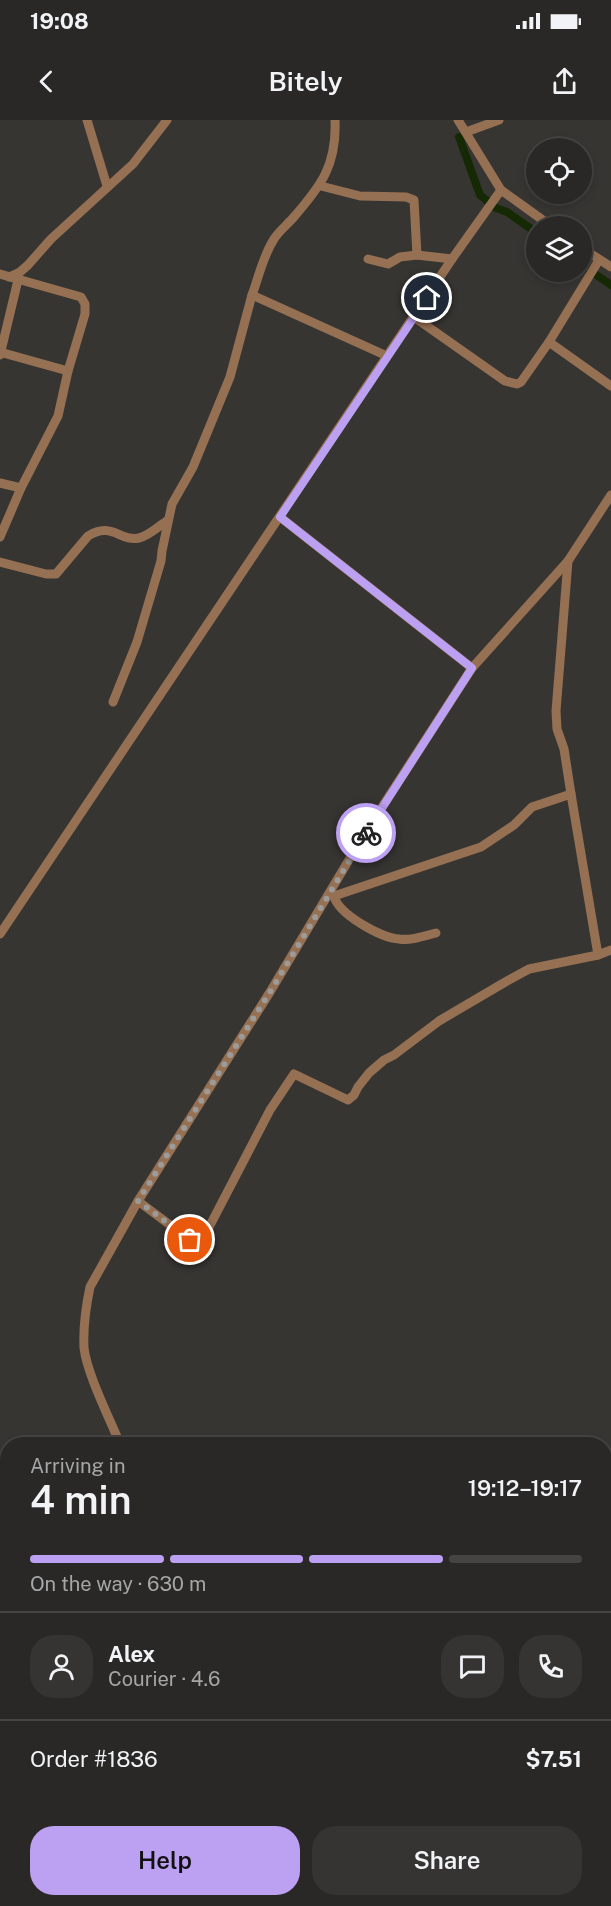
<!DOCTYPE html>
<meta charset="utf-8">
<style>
:root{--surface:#292826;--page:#353432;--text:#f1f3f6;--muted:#a5a6a7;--line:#454443;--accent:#bca0f2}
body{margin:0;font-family:"Public Sans",sans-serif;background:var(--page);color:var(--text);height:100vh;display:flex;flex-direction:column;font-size:22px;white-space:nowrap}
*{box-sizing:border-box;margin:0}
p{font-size:20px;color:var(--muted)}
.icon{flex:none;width:33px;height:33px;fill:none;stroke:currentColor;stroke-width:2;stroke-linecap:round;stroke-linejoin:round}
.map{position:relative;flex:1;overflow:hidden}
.drawer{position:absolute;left:0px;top:1317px;width:612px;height:470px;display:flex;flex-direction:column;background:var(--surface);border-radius:24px 24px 0 0;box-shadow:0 3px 9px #0003,0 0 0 2px var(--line)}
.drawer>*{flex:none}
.tools{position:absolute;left:526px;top:18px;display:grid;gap:12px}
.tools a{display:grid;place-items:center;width:66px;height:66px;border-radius:50%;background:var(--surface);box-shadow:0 3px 9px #0003,0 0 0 2px var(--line);font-size:30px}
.pin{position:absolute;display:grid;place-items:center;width:51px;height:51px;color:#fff;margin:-26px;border:3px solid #fff;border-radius:50%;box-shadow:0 2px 6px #0007}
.courier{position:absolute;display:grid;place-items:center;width:60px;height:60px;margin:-30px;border:4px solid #bca0f2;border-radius:50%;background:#fff;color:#222;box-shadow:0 2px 8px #0007}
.headline em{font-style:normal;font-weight:600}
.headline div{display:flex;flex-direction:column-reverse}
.headline{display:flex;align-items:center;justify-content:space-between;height:102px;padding:0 30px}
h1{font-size:39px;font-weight:600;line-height:45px}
.bar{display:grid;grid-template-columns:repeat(4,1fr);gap:9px 6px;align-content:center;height:72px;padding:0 30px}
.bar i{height:8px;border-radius:4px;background:var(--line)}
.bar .on{background:var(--accent)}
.bar p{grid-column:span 4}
.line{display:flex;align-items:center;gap:15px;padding:0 30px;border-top:2px solid var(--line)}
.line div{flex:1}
.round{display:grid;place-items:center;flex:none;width:63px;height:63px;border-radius:24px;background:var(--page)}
.primary-button{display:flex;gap:12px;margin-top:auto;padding:12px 30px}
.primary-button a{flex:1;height:69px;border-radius:24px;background:var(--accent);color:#111;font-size:24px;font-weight:600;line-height:69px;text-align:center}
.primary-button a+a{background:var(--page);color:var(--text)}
.status{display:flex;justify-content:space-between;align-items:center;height:42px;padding:0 30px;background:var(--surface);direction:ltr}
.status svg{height:16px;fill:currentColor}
header{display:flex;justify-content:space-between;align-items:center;height:78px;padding:0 30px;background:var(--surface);font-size:27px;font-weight:600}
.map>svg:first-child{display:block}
</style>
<div class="status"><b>19:08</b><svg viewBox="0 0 49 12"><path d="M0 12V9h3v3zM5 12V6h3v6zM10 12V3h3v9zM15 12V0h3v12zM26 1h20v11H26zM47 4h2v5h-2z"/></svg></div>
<header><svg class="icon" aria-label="back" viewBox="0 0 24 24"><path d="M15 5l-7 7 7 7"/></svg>Bitely<svg class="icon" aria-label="share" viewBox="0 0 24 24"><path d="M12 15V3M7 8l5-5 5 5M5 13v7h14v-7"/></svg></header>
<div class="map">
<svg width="611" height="1786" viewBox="0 0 611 1786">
<rect width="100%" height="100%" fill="#373532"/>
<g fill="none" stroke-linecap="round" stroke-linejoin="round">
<g stroke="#142904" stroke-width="8">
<polyline points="459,17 480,75 496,88 507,92 537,113"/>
<polyline points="582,145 590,151"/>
<polyline points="595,154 611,165"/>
</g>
<g stroke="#967053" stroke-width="9">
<polyline points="87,0 107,66"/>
<polyline points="458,0 501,70 551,106"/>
<polyline points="466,12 499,0"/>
<polyline points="321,66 360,76 406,77 414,80 417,135"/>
<polyline points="582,128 611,147"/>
<polyline points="368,139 388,144 400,137 417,135 452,139"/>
<polyline points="0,154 81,177 85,184 85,194 68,251 58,296 21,368 0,417"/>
<polyline points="9,157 20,152 28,145 51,119 133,44 167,0"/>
<path d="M252,175C259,156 263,136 274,119C279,111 287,105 293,98C321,66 337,45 335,0"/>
<polyline points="414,197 505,261 517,264 521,262 549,222 599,140"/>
<polyline points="549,222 611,266"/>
<polyline points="0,232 68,251"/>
<polyline points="0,235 18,160"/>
<polyline points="0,363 21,368"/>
<polyline points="280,397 472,548"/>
<polyline points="568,441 556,591 557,609 564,629 571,674"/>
<path d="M0,442L46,454H56L88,416C112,401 120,422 139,418C149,416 160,405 168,400"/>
<polyline points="113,582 137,522 161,441 162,431 172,384 193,347 230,257 252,175 387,236"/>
<polyline points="329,775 334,776 481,727 514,705 532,687 571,674 598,835"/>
<path d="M334,776C338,794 381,818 399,819C411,821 424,816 436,813"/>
<polyline points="0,814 452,139 501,70"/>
<polyline points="138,1081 190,1120 197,1122 205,1115 270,990 294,954 348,980 354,975 358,967 369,953 384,940 394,935 439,901 507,861 529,849 598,835 611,830"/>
<path d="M120,1324C110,1299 87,1254 84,1228C83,1208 86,1186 90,1167L138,1081L270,872L362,718L472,548L568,441L611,375"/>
<polyline points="0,1340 8,1344"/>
</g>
</g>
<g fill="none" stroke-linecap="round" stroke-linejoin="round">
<polyline stroke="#9c9b99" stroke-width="6" stroke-dasharray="0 10.8" points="190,1120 138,1081 270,872 366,713"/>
<polyline stroke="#bca0f2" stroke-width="8" points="366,713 472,548 280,397 427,178"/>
</g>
</svg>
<div class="tools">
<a><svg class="icon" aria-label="locate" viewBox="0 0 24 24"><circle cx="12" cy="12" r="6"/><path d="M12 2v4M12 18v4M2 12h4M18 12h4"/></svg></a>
<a><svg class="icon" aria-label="layers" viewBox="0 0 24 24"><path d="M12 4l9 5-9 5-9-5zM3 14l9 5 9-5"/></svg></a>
</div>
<div class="pin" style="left:190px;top:1120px;background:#ea580c"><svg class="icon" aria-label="bag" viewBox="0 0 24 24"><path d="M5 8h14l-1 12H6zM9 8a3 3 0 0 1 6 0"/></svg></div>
<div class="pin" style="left:427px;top:178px;background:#1f2937"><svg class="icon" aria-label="home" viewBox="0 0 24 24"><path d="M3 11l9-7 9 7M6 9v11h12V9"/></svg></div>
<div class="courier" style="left:366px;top:713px"><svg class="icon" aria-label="bike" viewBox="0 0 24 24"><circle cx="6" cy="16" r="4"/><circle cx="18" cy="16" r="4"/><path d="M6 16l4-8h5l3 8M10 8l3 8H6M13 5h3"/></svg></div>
<section class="drawer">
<div class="headline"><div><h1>4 min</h1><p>Arriving in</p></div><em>19:12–19:17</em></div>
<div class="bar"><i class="on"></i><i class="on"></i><i class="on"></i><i></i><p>On the way · 630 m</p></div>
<div class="line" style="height:108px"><a class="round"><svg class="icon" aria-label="person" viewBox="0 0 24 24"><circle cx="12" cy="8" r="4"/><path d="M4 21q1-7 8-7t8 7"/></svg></a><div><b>Alex</b><p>Courier · 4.6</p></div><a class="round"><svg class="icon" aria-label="chat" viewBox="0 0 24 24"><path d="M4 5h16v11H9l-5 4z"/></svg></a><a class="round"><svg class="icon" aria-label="phone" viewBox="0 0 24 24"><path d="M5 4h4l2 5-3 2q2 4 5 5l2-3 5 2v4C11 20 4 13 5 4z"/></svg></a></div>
<div class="line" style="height:78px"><div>Order #1836</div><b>$7.51</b></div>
<div class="primary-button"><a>Help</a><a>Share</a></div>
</section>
</div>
